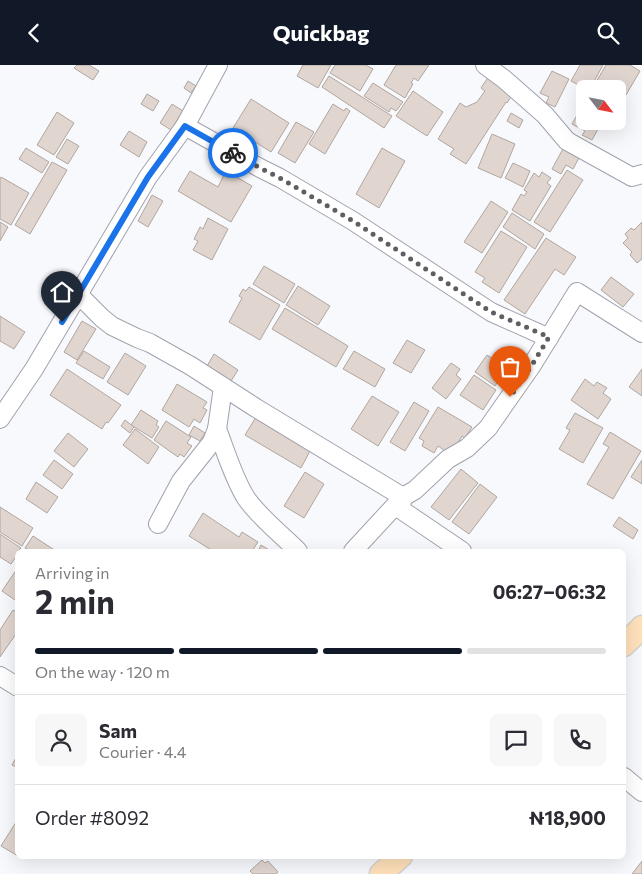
<!DOCTYPE html>
<meta charset="utf-8">
<style>
:root{--surface:#fff;--page:#f7f7f7;--text:#2b2b33;--muted:#7c7c81;--line:#e1e1e2;--accent:#111827}
body{margin:0;font-family:Commissioner,sans-serif;background:var(--page);color:var(--text);height:100vh;display:flex;flex-direction:column;font-size:19px;white-space:nowrap}
*{box-sizing:border-box;margin:0}
p{font-size:16px;color:var(--muted)}
.icon{flex:none;width:28px;height:28px;fill:none;stroke:currentColor;stroke-width:2;stroke-linecap:round;stroke-linejoin:round}
.map{position:relative;flex:1;overflow:hidden}
.panel{position:absolute;left:15px;top:484px;width:611px;height:310px;display:flex;flex-direction:column;background:var(--surface);border-radius:8px;box-shadow:0 5px 20px #0002}
.panel>*{flex:none}
.needle{width:32px;rotate:122deg}
.fabs{position:absolute;left:576px;top:15px;display:grid;gap:10px}
.fabs a{display:grid;place-items:center;width:50px;height:50px;border-radius:8px;background:var(--surface);box-shadow:0 5px 20px #0002;font-size:25px}
.pin{position:absolute;display:grid;place-items:center;width:42px;height:42px;color:#fff;margin:-51px -21px;border-radius:50% 50% 50% 0;rotate:-45deg;box-shadow:0 0 5px #0007}
.pin .icon{rotate:45deg}
.courier{position:absolute;display:grid;place-items:center;width:50px;height:50px;margin:-25px;border:4px solid #1a73e8;border-radius:50%;background:#fff;color:#222;box-shadow:0 1px 6px #0007}
.summary em{font-style:normal;font-weight:700}
.summary div{display:flex;flex-direction:column-reverse}
.summary{display:flex;align-items:center;justify-content:space-between;height:85px;padding:0 20px}
h1{font-size:32px;font-weight:700;line-height:38px}
.bar{display:grid;grid-template-columns:repeat(4,1fr);gap:8px 5px;align-content:center;height:60px;padding:0 20px}
.bar i{height:6px;border-radius:4px;background:var(--line)}
.bar .active{background:var(--accent)}
.bar p{grid-column:span 4}
.line{display:flex;align-items:center;gap:12px;padding:0 20px;border-top:1px solid var(--line)}
.line div{flex:1}
.round{display:grid;place-items:center;flex:none;width:52px;height:52px;border-radius:8px;background:var(--page)}
header{display:flex;justify-content:space-between;align-items:center;height:65px;padding:0 20px;background:var(--accent);color:#fff;font-size:22px;font-weight:700}
.map>svg:first-child{display:block}
</style>
<header><svg class="icon" aria-label="back" viewBox="0 0 24 24"><path d="M15 5l-7 7 7 7"/></svg>Quickbag<svg class="icon" aria-label="search" viewBox="0 0 24 24"><circle cx="10" cy="10" r="6"/><path d="M15 15l6 6"/></svg></header>
<div class="map">
<svg width="642" height="809" viewBox="0 0 642 809">
<rect width="100%" height="100%" fill="#f8f9fd"/>
<g fill="#e1d6cf" stroke="#b0a69f">
<polygon points="77,0 89,0 99,6 93,15 74,3"/>
<polygon points="303,0 331,0 318,23 297,11"/>
<polygon points="335,0 366,0 373,4 360,26 330,8"/>
<polygon points="396,0 429,0 418,16 414,13 411,18 413,19 405,33 384,20"/>
<polygon points="580,0 603,0 590,24 586,24 571,16"/>
<polygon points="606,0 630,0 640,6 626,30 612,22 611,24 592,24"/>
<polygon points="552,6 569,14 555,42 546,38 549,32 540,28"/>
<polygon points="329,11 392,51 384,63 322,22"/>
<polygon points="489,11 514,27 507,38 506,37 466,99 450,89 454,84 438,74 460,38 466,42 477,37 485,26 481,23"/>
<polygon points="188,16 196,21 191,28 184,23"/>
<polygon points="373,18 403,37 396,46 391,43 389,47 364,31"/>
<polygon points="413,26 443,47 427,71 396,51"/>
<polygon points="147,29 159,36 153,46 141,39"/>
<polygon points="251,34 289,58 271,87 233,63"/>
<polygon points="585,36 585,56 592,56 590,59 598,64 592,75 582,70 585,66 572,59"/>
<polygon points="172,39 183,46 171,65 160,58"/>
<polygon points="333,39 344,46 346,43 350,46 325,89 309,79"/>
<polygon points="57,47 74,58 54,90 37,80"/>
<polygon points="511,48 523,55 519,63 507,56"/>
<polygon points="296,57 314,67 295,98 278,88"/>
<polygon points="129,66 147,77 139,92 120,80"/>
<polygon points="492,69 515,79 501,113 478,103"/>
<polygon points="67,74 79,81 68,99 56,92"/>
<polygon points="564,82 580,91 573,104 566,100 561,109 552,104"/>
<polygon points="26,83 49,97 42,108 19,94"/>
<polygon points="382,83 405,96 379,143 356,129"/>
<polygon points="52,97 67,105 30,169 15,160"/>
<polygon points="513,98 530,106 523,122 505,113"/>
<polygon points="567,105 583,115 550,167 534,157"/>
<polygon points="190,106 218,122 226,106 252,121 231,157 178,126"/>
<polygon points="542,107 551,113 547,118 551,121 530,156 512,145 521,129 524,131 527,127 524,125 534,108 539,112"/>
<polygon points="1,112 29,128 11,160 0,154 0,114"/>
<polygon points="152,130 163,136 148,162 138,156"/>
<polygon points="491,136 508,147 482,188 464,177"/>
<polygon points="512,148 544,169 535,184 503,162"/>
<polygon points="208,153 228,164 212,195 193,185 198,176 194,174 200,162 203,164"/>
<polygon points="0,157 8,162 0,176"/>
<polygon points="642,157 642,194 637,198 630,190 632,187 623,178 628,173 625,169 631,163 634,165"/>
<polygon points="501,166 527,182 499,228 482,217 485,213 475,207"/>
<polygon points="546,173 576,192 564,210 555,204 525,249 504,235"/>
<polygon points="264,201 295,219 284,238 253,219"/>
<polygon points="611,212 634,229 623,242 601,225"/>
<polygon points="298,221 330,241 318,260 286,240"/>
<polygon points="249,222 280,240 260,275 229,257 242,233 239,231 243,224 246,226"/>
<polygon points="285,243 348,281 336,302 272,264"/>
<polygon points="0,251 25,267 14,284 0,276"/>
<polygon points="82,256 96,264 77,295 64,287"/>
<polygon points="407,275 425,285 411,308 393,298"/>
<polygon points="84,286 110,302 103,314 76,298"/>
<polygon points="354,286 385,304 375,322 343,304"/>
<polygon points="125,288 146,301 128,330 107,317"/>
<polygon points="214,289 238,305 231,316 207,301"/>
<polygon points="487,290 507,303 495,321 475,307"/>
<polygon points="451,298 460,304 456,310 461,314 446,334 432,323"/>
<polygon points="67,304 121,340 108,358 106,357 102,364 50,330"/>
<polygon points="642,304 642,331 629,322"/>
<polygon points="474,310 496,325 483,345 460,330"/>
<polygon points="585,314 594,321 597,317 607,323 603,328 611,334 598,354 571,335"/>
<polygon points="177,319 207,337 203,343 207,345 200,358 194,354 189,362 162,345"/>
<polygon points="372,331 399,347 378,381 351,364"/>
<polygon points="414,337 429,346 405,386 390,377"/>
<polygon points="438,342 472,362 465,373 462,371 451,390 438,381 434,388 422,381 424,376 419,373"/>
<polygon points="141,345 158,356 156,360 159,362 152,373 131,360"/>
<polygon points="575,348 603,363 583,398 559,384 570,365 566,363"/>
<polygon points="256,352 311,384 301,403 245,370"/>
<polygon points="125,355 134,362 130,368 121,361"/>
<polygon points="166,356 191,372 187,378 192,381 184,392 180,389 178,392 154,375"/>
<polygon points="194,361 205,368 200,376 189,370"/>
<polygon points="135,364 159,382 148,399 123,380"/>
<polygon points="610,367 641,386 613,434 587,419 609,382 603,379"/>
<polygon points="68,368 88,384 74,402 54,386"/>
<polygon points="54,395 73,409 62,424 43,410"/>
<polygon points="642,395 642,419 631,412"/>
<polygon points="461,404 478,418 449,455 431,442"/>
<polygon points="305,407 324,419 304,453 284,441"/>
<polygon points="36,417 58,432 47,448 26,434"/>
<polygon points="480,419 497,432 469,469 452,457"/>
<polygon points="0,442 33,463 22,481 0,467"/>
<polygon points="203,448 239,472 242,467 258,477 252,486 213,486 189,471"/>
<polygon points="619,452 638,465 633,474 613,461"/>
<polygon points="0,469 21,483 18,486 18,489 11,499 0,492"/>
<polygon points="33,471 56,486 31,486 25,483"/>
<polygon points="261,480 271,486 258,486"/>
<polygon points="17,504 18,505 18,537 2,526"/>
<polygon points="13,545 18,548 18,566 0,592 0,565"/>
<polygon points="18,689 18,703 12,700"/>
<polygon points="18,754 18,791 1,781"/>
<polygon points="262,795 265,798 268,796 278,807 276,809 253,809 250,806"/>
<polygon points="642,796 642,809 632,809"/>
</g>
<g fill="none" stroke-linecap="round" stroke-linejoin="round">
<g stroke="#a1a2ad" stroke-width="20">
<g id="minor">
<polyline points="485,0 504,14 545,50 567,76 632,112 642,109"/>
<polyline points="185,61 260,103 280,113 353,156 491,247 549,273"/>
<polyline points="78,229 102,253 112,261 137,273 150,278 191,301 256,343 403,432 400,444 462,486"/>
<polyline points="0,354 34,304 148,112 185,61 218,0"/>
<path d="M217,364C226,387 233,412 246,433C260,453 281,469 298,486"/>
<polyline points="158,459 181,416 212,377 217,364 223,322"/>
<polyline points="353,486 403,432 415,425 448,394 467,383 488,363 532,300 577,227 642,268"/>
<polyline points="0,611 18,622"/>
<polyline points="624,712 642,727"/>
</g>
</g>
<g stroke="#d3d3d4" stroke-width="25">
<g id="major">
<polyline points="624,580 642,562"/>
<polyline points="381,809 401,791"/>
</g>
</g>
<use href="#minor" stroke="#fff" stroke-width="18"/>
<use href="#major" stroke="#ffe1ba" stroke-width="22"/>
</g>
<g fill="none" stroke-linecap="round" stroke-linejoin="round">
<polyline stroke="#5f5f63" stroke-width="5" stroke-dasharray="0 9" points="233,88 260,103 280,113 353,156 491,247 549,272 532,300 510,332"/>
<polyline stroke="#1a73e8" stroke-width="6" points="62,257 148,112 185,61 233,88"/>
</g>
</svg>
<div class="fabs">
<a><svg class="needle" viewBox="-14 -14 28 28"><path d="M0-13l5 13h-10z" fill="#e53935"/><path d="M0 13l5-13h-10z" fill="#7c7c81"/></svg></a>
</div>
<div class="pin" style="left:510px;top:332px;background:#ea580c"><svg class="icon" aria-label="bag" viewBox="0 0 24 24"><path d="M5 8h14l-1 12H6zM9 8a3 3 0 0 1 6 0"/></svg></div>
<div class="pin" style="left:62px;top:257px;background:#1f2937"><svg class="icon" aria-label="home" viewBox="0 0 24 24"><path d="M3 11l9-7 9 7M6 9v11h12V9"/></svg></div>
<div class="courier" style="left:233px;top:88px"><svg class="icon" aria-label="bike" viewBox="0 0 24 24"><circle cx="6" cy="16" r="4"/><circle cx="18" cy="16" r="4"/><path d="M6 16l4-8h5l3 8M10 8l3 8H6M13 5h3"/></svg></div>
<section class="panel">
<div class="summary"><div><h1>2 min</h1><p>Arriving in</p></div><em>06:27–06:32</em></div>
<div class="bar"><i class="active"></i><i class="active"></i><i class="active"></i><i></i><p>On the way · 120 m</p></div>
<div class="line" style="height:90px"><a class="round"><svg class="icon" aria-label="person" viewBox="0 0 24 24"><circle cx="12" cy="8" r="4"/><path d="M4 21q1-7 8-7t8 7"/></svg></a><div><b>Sam</b><p>Courier · 4.4</p></div><a class="round"><svg class="icon" aria-label="chat" viewBox="0 0 24 24"><path d="M4 5h16v11H9l-5 4z"/></svg></a><a class="round"><svg class="icon" aria-label="phone" viewBox="0 0 24 24"><path d="M5 4h4l2 5-3 2q2 4 5 5l2-3 5 2v4C11 20 4 13 5 4z"/></svg></a></div>
<div class="line" style="height:65px"><div>Order #8092</div><b>₦18,900</b></div>
</section>
</div>
